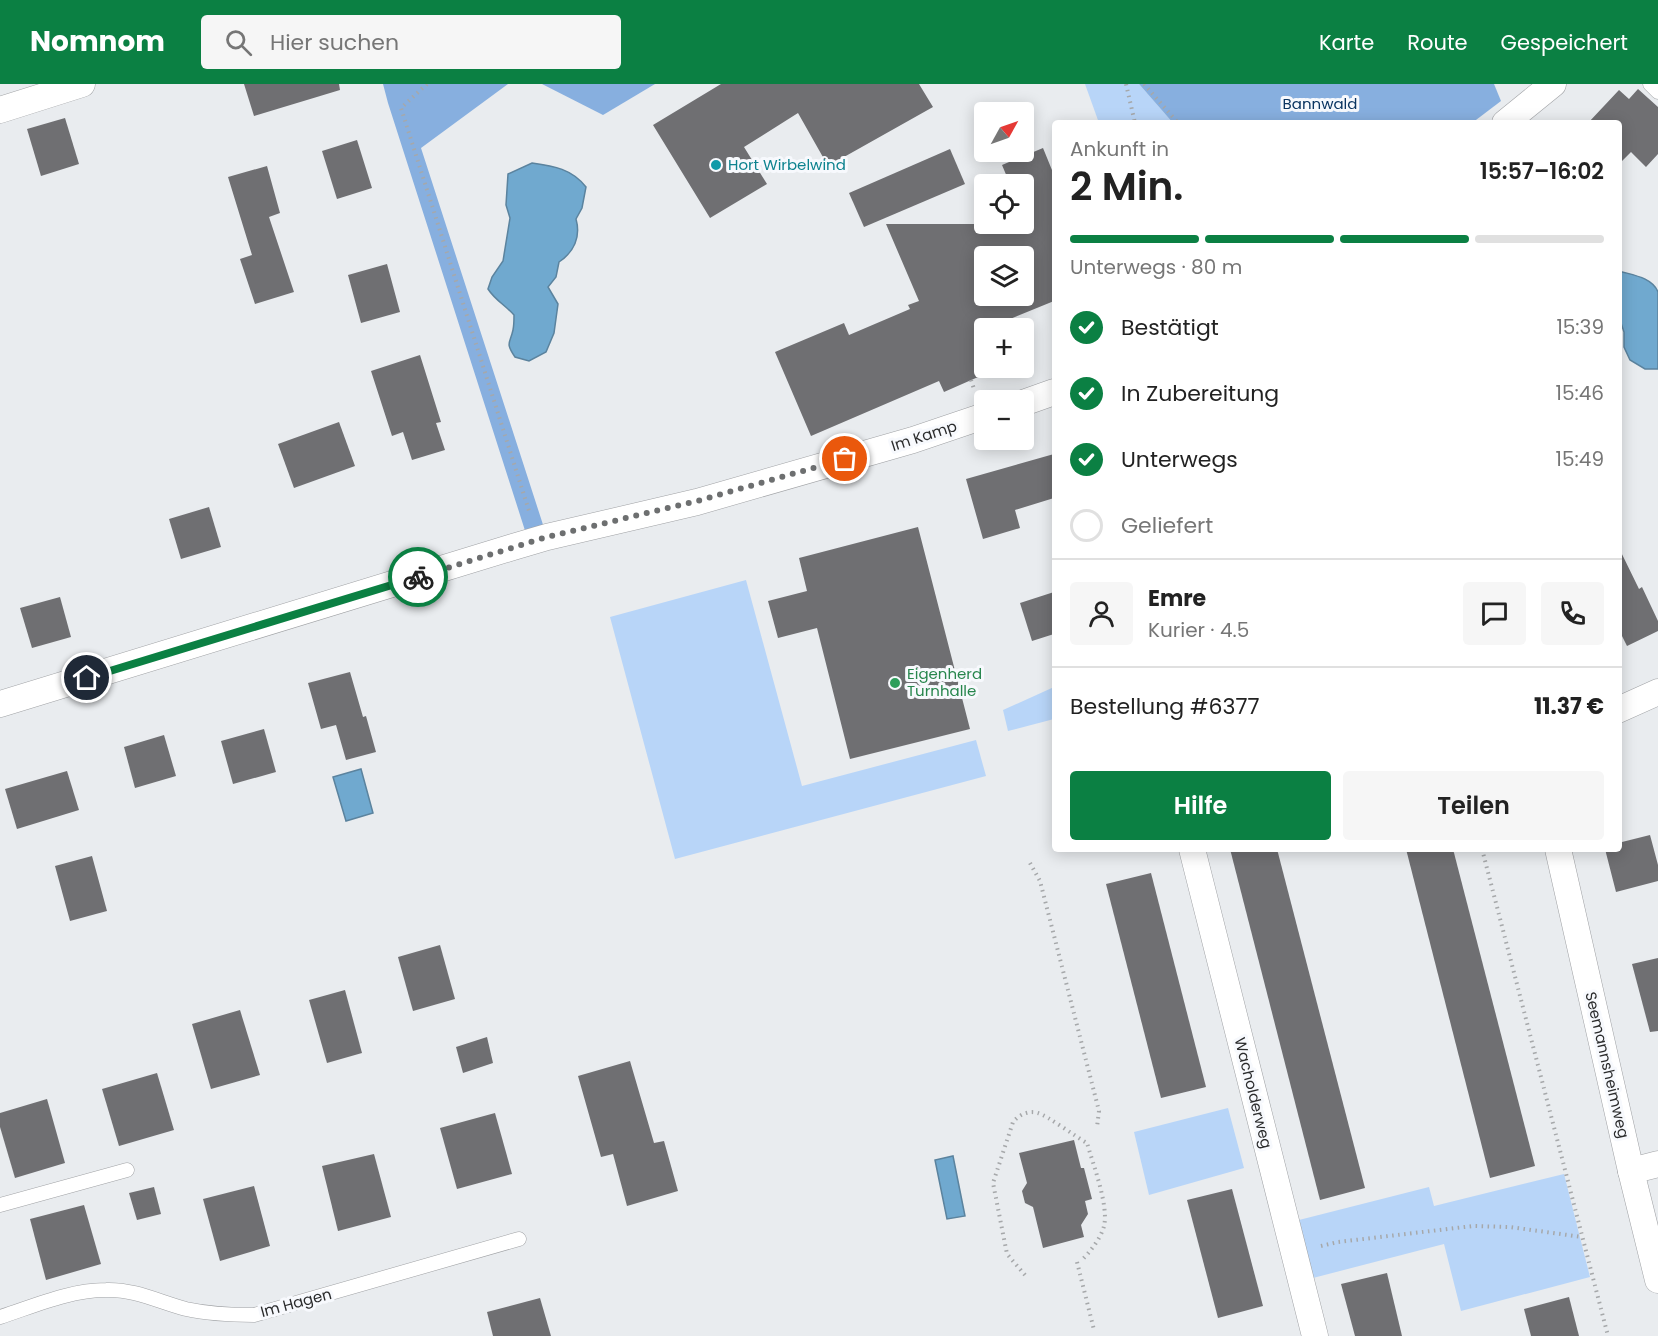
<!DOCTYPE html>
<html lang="de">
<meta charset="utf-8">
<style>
:root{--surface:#fff;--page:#f6f6f6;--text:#222;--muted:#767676;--line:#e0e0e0;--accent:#0b8043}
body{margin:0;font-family:Poppins,sans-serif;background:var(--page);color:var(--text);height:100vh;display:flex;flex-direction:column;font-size:22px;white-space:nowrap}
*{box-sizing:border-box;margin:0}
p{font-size:20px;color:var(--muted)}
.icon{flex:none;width:33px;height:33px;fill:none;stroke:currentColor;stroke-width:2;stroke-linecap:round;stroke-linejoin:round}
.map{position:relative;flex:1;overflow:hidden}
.details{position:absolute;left:1052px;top:36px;width:570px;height:732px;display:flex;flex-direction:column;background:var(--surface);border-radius:6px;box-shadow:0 3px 15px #0003}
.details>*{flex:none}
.needle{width:39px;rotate:50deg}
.fabs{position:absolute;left:974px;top:18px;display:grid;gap:12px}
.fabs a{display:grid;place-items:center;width:60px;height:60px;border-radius:6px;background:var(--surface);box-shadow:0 3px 15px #0003;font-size:30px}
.pin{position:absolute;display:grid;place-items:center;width:51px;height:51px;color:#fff;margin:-26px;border:3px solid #fff;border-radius:50%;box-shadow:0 2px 6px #0007}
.courier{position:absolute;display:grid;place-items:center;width:60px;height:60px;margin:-30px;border:4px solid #0b8043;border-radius:50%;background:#fff;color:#222;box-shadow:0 2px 8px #0007}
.summary em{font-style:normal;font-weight:600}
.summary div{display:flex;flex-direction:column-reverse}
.summary{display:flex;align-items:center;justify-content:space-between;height:102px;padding:0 18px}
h1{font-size:39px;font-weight:600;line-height:45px}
.bar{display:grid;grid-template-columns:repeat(4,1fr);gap:9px 6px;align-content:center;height:72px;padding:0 18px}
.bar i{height:8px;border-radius:4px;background:var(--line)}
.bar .active{background:var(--accent)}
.bar p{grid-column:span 4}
.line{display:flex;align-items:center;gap:15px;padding:0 18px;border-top:2px solid var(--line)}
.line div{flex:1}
.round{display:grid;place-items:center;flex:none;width:63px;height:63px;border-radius:6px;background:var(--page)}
ol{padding:0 18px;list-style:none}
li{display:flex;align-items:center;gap:18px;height:66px}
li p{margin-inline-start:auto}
li .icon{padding:6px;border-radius:50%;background:var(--accent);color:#fff;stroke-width:4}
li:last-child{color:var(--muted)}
li i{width:33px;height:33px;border:3px solid var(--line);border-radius:50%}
.action{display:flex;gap:12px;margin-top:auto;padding:12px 18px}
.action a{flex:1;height:69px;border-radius:6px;background:var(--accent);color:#fff;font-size:24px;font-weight:600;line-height:69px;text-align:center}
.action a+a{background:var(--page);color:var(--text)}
header{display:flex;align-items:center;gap:36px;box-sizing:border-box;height:84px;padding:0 30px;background:var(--accent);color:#fff}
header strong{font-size:28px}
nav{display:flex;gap:33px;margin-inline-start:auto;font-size:21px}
.search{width:420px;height:54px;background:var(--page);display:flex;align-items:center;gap:15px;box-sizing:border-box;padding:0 21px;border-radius:6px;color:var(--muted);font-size:22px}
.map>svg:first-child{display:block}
</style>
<header>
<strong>Nomnom</strong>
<div class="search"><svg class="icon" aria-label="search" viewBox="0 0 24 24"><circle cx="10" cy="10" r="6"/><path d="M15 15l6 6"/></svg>Hier suchen</div>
<nav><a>Karte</a><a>Route</a><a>Gespeichert</a></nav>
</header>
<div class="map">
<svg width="1658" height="1252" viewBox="0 0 1658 1252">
<rect width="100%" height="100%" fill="#e9ecef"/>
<g fill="#b8d5f8">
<polygon points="1085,0 1139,0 1173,39 1099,39"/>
<polygon points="746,496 802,702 976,656 986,692 675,775 610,533"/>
<polygon points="1054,603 1054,635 1008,647 1003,626"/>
<polygon points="1228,1024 1244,1084 1149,1111 1134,1048"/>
<polygon points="1564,1090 1590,1193 1461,1227 1444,1160 1313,1194 1299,1136 1429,1103 1434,1122"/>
</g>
<g fill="#87afdf">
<polygon points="383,0 508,0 421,64 547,453 529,459 388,19"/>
<polygon points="542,0 655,0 603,31"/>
<polygon points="1139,0 1494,0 1501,17 1472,39 1173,39"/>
</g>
<g fill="#70a9cf" stroke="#5b839e" stroke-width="1.5">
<path d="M532,79C554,82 572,85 586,103L582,124L576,135C581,153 574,168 559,178L556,193L548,203L558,220L554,249L546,268L529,277L515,273C505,258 510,260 513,246C514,241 514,235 514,231C505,221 495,216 488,205L492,193L503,177L510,134L506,121L508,90Z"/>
<path d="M1619,187C1632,191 1652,193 1658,208V285H1645L1630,276L1624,263V248L1619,233Z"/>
<polygon points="361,685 373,729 346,737 333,693"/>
<polygon points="953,1072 965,1132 947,1135 935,1076"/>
</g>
<g fill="#6f6f72" fill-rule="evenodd">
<polygon points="244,0 339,0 340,6 254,32"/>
<polygon points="721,0 919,0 933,23 828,82 798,29 744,63 767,100 710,134 653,41"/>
<polygon points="1638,5 1658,23 1658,70 1646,83 1631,68 1618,81 1618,39 1588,39 1619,6 1629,15"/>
<polygon points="65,34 79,80 41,92 27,45"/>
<polygon points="357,56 372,104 337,115 322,67"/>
<path d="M1043,64L1054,91V217L988,244H984L979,249L984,262V284H993L994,286L944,308L939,297L811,352L775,268L844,239L849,251L910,225L908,221L919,217L886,140H1027L1023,131V100H1010L1002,81ZM984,172H1023V212H984Z"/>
<polygon points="950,65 965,100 864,143 849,109"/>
<polygon points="267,82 280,129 269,133 294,208 255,220 240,175 252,171 228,93"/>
<polygon points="387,180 400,228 361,239 348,191"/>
<polygon points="420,271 441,338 436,339 445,366 412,376 403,348 392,352 371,287"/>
<polygon points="339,338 355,382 294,404 278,360"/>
<polygon points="1054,370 1054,414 1015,426 1020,444 983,455 966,395"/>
<polygon points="209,423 221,463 181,475 169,435"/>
<polygon points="918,443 970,645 850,675 817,544 778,554 768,517 807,507 799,474"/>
<polygon points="1618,462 1639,505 1642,503 1658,537 1658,547 1627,562 1618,544"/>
<polygon points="1054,508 1054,550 1032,557 1020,519"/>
<polygon points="60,513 71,553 32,564 20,524"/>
<polygon points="350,588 363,633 366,632 376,668 346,676 336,641 321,645 308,599"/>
<polygon points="264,645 276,688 233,700 221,657"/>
<polygon points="164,651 176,692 135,704 124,663"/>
<polygon points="67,687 79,726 17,745 5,705"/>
<polygon points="1650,751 1658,781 1658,797 1616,808 1605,765 1618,765 1618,759"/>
<polygon points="1230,765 1277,765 1365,1104 1320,1116"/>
<polygon points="1406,765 1453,765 1535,1082 1490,1094"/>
<polygon points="92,772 107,827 70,837 55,782"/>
<polygon points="1151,789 1206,1003 1161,1014 1106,800"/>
<polygon points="440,861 455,915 413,927 398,873"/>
<polygon points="1658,874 1658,947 1650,948 1632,880"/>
<polygon points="345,906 362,969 327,979 309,916"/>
<polygon points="240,926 260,991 211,1005 192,940"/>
<polygon points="487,953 493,979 463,989 456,963"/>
<polygon points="630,977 654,1059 664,1057 678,1107 627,1122 613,1070 601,1073 578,992"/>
<polygon points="157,989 174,1046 119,1062 102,1005"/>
<polygon points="47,1015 65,1079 15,1094 0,1043 0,1029"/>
<polygon points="495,1029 512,1090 457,1105 440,1044"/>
<polygon points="1074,1056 1081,1084 1084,1084 1092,1115 1085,1117 1088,1130 1081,1141 1084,1153 1043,1164 1033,1123 1025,1119 1022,1107 1027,1099 1019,1069"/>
<polygon points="374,1070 391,1133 338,1147 322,1082"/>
<polygon points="254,1102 270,1162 220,1177 203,1115"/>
<polygon points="154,1103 161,1130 137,1136 129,1109"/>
<polygon points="1232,1105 1263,1222 1218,1234 1187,1116"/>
<polygon points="84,1121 101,1180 46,1196 30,1135"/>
<polygon points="1387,1189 1402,1252 1355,1252 1341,1200"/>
<polygon points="1569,1213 1579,1252 1531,1252 1524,1225"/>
<polygon points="540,1214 551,1252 493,1252 487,1228"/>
</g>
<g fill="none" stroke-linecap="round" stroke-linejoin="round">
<g stroke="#a0a2a5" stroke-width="15">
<g id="lane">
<polyline points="1650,0 1658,8"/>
<polyline points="0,1121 127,1086"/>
<path d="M0,1233C34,1222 70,1206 106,1206C135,1205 159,1218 186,1225C209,1230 231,1231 254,1231L519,1155"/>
</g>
</g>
<g stroke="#a0a2a5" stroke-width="27">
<g id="street">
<polyline points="0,26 82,0"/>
<polyline points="1505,39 1553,0"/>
<polyline points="1023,319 1054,308"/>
<polyline points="0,620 513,463 547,453 697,418 913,356 984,332"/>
<polyline points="1618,626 1658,608"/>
<polyline points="1192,765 1315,1252"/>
<polyline points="1558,765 1631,1087 1658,1196"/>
<polyline points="1631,1087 1658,1080"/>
</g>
</g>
<g stroke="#a6a8aa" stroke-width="4" stroke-dasharray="1.5 4.5" stroke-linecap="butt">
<polyline points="427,0 401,24 530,430"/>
<polyline points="1126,0 1135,39"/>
<polyline points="1144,0 1178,39"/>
<polyline points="971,296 974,305"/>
<polyline points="1482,765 1608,1252"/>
<polyline points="1030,779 1040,797 1099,1027 1097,1043"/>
<polyline points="1321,1162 1338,1158 1473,1142 1510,1143 1582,1153"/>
<polyline points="1077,1178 1094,1246"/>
<path d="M1025,1191L1007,1170L993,1099L1013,1038C1019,1031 1028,1026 1038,1029C1048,1032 1076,1053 1087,1059C1093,1080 1109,1122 1104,1142C1101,1154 1090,1168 1081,1177"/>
</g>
<use href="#lane" stroke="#fff" stroke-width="14"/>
<use href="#street" stroke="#fff" stroke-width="26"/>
</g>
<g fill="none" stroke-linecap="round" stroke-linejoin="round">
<polyline stroke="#6d6f70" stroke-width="6" stroke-dasharray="0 10.8" points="418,493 547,453 697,417 845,375"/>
<polyline stroke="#0b8043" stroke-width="8" points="87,594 418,493"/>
</g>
<circle fill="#0f9aa8" stroke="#f7f9fd" stroke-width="2" cx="716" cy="81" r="6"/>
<circle fill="#2e9e5b" stroke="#f7f9fd" stroke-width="2" cx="895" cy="599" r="6"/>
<g text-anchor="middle" stroke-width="6" stroke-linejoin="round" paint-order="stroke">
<g font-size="15" fill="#0b3561" stroke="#f7f9fd">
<text x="1320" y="25">Bannwald</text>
</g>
<g font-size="15" fill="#0d838f" stroke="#f7f9fd" text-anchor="start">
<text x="728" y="86">Hort Wirbelwind</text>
</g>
<g font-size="15" fill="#2a2b2c" stroke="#f7f9fd">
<text transform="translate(924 352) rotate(-18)" y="5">Im Kamp</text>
<text transform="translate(1607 981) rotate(77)" y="5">Seemannsheimweg</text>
<text transform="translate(1253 1009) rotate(76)" y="5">Wacholderweg</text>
<text transform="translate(296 1219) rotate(-15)" y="5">Im Hagen</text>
</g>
<g font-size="15" fill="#27864d" stroke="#f7f9fd" text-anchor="start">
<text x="907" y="595">Eigenherd<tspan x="907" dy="17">Turnhalle</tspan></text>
</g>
</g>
</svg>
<div class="fabs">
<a><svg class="needle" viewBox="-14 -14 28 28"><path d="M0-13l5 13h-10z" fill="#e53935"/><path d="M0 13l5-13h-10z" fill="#767676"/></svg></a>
<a><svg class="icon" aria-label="locate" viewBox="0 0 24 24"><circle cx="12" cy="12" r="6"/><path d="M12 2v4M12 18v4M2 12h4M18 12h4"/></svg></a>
<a><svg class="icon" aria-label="layers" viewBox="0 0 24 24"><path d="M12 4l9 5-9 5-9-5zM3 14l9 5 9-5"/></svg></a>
<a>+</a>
<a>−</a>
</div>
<div class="pin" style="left:845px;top:375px;background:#ea580c"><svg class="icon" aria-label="bag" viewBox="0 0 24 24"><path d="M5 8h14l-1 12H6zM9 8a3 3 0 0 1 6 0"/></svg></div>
<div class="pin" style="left:87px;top:594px;background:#1f2937"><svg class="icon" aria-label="home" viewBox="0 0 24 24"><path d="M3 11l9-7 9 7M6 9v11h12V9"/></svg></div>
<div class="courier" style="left:418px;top:493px"><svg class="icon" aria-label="bike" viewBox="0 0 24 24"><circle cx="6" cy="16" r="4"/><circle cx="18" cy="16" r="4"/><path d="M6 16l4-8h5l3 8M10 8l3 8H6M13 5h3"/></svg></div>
<section class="details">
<div class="summary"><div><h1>2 Min.</h1><p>Ankunft in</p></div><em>15:57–16:02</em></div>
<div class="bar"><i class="active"></i><i class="active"></i><i class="active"></i><i></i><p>Unterwegs · 80 m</p></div>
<ol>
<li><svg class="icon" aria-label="check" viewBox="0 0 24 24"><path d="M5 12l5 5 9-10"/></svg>Bestätigt<p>15:39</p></li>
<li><svg class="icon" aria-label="check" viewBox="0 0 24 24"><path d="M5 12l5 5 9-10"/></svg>In Zubereitung<p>15:46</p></li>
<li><svg class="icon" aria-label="check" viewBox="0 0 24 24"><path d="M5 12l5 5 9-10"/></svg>Unterwegs<p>15:49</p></li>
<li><i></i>Geliefert</li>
</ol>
<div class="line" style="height:108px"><a class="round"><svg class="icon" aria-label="person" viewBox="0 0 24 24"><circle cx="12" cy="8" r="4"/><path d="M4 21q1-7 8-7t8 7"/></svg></a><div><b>Emre</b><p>Kurier · 4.5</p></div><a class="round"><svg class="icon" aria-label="chat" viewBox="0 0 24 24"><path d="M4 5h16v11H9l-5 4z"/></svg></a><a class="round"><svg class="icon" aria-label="phone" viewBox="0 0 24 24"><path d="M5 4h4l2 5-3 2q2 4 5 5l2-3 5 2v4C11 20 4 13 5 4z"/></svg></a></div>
<div class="line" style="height:78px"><div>Bestellung #6377</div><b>11.37 €</b></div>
<div class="action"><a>Hilfe</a><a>Teilen</a></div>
</section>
</div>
